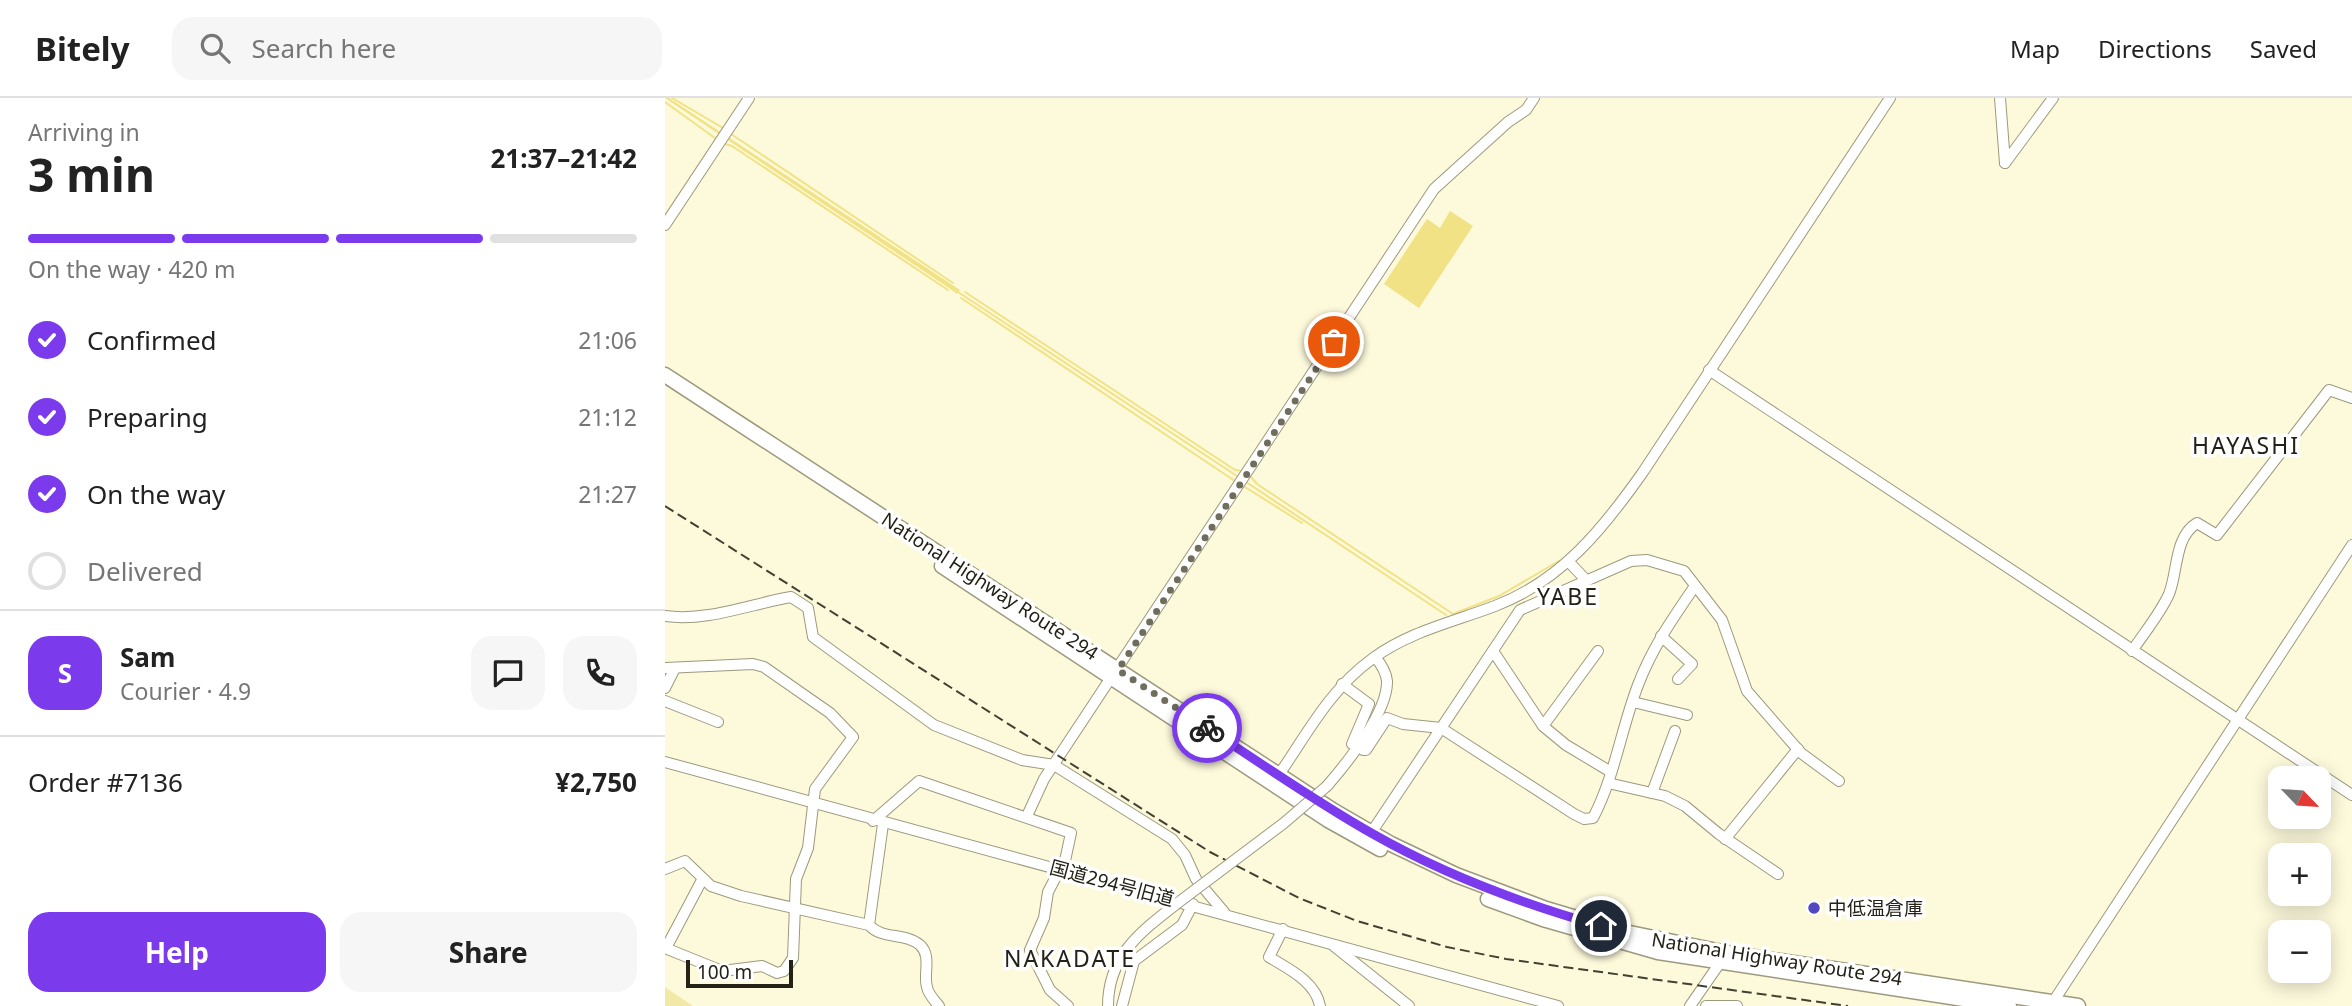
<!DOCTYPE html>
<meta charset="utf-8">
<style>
:root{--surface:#fff;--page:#f6f6f6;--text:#222;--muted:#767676;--line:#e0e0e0;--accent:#7c3aed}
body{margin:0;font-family:"Noto Sans","Noto Sans JP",sans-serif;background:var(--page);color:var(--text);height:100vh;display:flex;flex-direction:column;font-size:26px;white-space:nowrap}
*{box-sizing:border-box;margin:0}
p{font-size:23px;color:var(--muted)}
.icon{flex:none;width:38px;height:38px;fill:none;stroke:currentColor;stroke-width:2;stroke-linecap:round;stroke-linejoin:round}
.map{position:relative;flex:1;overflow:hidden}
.sheet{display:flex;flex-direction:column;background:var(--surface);width:665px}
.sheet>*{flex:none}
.needle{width:46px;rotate:115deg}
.tools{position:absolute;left:1603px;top:668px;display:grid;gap:14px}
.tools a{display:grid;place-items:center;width:63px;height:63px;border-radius:14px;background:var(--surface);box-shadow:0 4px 18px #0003;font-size:35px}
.scale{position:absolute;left:21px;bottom:18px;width:107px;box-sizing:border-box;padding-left:7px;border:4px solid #242217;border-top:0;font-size:19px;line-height:24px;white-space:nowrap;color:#242217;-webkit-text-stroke:5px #fff;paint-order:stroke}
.pin{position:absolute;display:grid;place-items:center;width:60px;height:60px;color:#fff;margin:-30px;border:4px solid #fff;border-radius:50%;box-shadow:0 2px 7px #0007}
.courier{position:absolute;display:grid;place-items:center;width:70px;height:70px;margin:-35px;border:5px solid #7c3aed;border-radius:50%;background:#fff;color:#222;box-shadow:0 2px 9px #0007}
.head em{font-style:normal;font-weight:700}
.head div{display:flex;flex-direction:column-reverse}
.head{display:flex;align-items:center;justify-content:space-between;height:119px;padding:0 28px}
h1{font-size:46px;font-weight:700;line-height:52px}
.bar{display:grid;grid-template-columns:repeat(4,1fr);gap:10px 7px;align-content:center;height:84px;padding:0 28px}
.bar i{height:9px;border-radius:5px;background:var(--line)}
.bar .selected{background:var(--accent)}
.bar p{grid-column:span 4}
.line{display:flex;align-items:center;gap:18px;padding:0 28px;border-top:2px solid var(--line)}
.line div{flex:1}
.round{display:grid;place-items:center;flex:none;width:74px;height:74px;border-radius:21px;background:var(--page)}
ol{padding:0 28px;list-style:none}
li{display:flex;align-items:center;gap:21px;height:77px}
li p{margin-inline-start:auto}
li .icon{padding:7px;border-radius:50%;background:var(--accent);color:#fff;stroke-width:4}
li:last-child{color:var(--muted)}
li i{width:38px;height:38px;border:4px solid var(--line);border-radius:50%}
.cta{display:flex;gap:14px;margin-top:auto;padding:14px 28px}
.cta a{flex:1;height:80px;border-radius:21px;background:var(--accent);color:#fff;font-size:28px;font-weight:700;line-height:80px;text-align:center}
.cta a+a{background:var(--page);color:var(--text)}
header{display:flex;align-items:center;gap:42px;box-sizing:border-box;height:98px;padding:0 35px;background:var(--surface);border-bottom:2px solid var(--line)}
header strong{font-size:33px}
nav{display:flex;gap:38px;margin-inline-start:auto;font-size:24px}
.search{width:490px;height:63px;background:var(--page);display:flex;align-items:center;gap:18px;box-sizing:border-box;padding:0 24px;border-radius:21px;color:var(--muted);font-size:26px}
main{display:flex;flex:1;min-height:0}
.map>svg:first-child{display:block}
</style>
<header>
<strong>Bitely</strong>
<div class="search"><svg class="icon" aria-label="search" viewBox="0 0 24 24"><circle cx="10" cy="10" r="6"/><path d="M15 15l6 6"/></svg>Search here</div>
<nav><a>Map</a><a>Directions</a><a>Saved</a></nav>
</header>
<main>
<section class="sheet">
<div class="head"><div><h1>3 min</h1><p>Arriving in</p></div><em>21:37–21:42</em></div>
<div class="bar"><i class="selected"></i><i class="selected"></i><i class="selected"></i><i></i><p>On the way · 420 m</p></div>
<ol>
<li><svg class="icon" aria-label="check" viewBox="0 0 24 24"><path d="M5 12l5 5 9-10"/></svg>Confirmed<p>21:06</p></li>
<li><svg class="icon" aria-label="check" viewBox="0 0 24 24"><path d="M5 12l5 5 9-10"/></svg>Preparing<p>21:12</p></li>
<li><svg class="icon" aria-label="check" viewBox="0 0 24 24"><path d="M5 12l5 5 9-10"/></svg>On the way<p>21:27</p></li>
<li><i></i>Delivered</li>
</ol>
<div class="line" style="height:126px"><b class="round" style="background:var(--accent);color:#fff">S</b><div><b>Sam</b><p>Courier · 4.9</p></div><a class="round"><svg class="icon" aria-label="chat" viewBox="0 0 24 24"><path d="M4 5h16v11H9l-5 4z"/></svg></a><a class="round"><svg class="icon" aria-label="phone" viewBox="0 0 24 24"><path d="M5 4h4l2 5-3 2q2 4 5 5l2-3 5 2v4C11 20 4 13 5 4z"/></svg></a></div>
<div class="line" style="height:91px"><div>Order #7136</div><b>¥2,750</b></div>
<div class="cta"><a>Help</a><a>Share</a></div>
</section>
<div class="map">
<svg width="1687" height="908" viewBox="0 0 1687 908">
<rect width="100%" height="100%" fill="#fdf9db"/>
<polygon fill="#f2e9a9" points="0,889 28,908 0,908"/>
<g fill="#f0e285">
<polygon points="0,0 4,0 295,192 292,196 284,190"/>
<polygon points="785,113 808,128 754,210 719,186 762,121 775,130"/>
</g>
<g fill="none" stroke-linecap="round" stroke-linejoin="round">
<g stroke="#f0e285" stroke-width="2">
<polyline points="7,0 58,30"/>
<polyline points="0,4 50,40"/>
<polyline points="66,36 288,185"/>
<polyline points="60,46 67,48 283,192"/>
<polyline points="293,194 575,380"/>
<polyline points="300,194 570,372 578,373"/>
<polyline points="296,200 570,383"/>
<polyline points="586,379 592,386 788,516 834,498 894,463"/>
<polyline points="581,384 781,517"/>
<polyline points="580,389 637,425"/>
</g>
<g stroke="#9d997d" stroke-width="12">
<g id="minor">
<polyline points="1335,0 1340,65"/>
<polyline points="1340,65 1388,0"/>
<polyline points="0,127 84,0"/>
<polyline points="1044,272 1687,697"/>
<polyline points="904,464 920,481"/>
<path d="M0,518C42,524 85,506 126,499L143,510L148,539L269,627L357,662L389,667L507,741L520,757L531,781L559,814"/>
<polyline points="996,538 1027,566 1013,581"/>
<polyline points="828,553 878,628 901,647 946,674"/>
<path d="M1467,553C1479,535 1495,516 1504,496C1513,474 1509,439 1532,425L1552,437L1664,292L1687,300"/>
<polyline points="0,570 88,566 99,569 165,615 188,639 150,691 143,750 131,781 128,860 119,873 112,875 97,868 57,873 0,850"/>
<polyline points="677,586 704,606 687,646"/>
<polyline points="0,590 10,570"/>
<polyline points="0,603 53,624"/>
<polyline points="968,604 1022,617"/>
<polyline points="878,628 933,553"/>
<path d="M698,652H701L722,620L738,626L776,630L909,716L919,721L928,720C950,678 956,631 973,587C987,550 1008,520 1030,488"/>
<polyline points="0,664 893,908"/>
<path d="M611,681C641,638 664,592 707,561C743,534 788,524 830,508C896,483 938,431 978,374L1225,0"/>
<polyline points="943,685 1000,698 1020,708 1054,736 1113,776"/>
<path d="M662,688C682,665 723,614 722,583C721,573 716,566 710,559"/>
<polyline points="987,695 1010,633"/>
<polyline points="362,718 379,681 769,91 843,24 861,12 869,0"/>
<polyline points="208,723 254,683 406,735 398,772"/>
<polyline points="706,735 855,512 966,463 982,462 1019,473 1057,522 1082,593 1136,655 1174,683"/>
<polyline points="1060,741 1133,651"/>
<path d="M0,771L20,763L46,788L76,798L204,827C217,842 240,834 255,847C267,858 258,876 262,889C263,896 270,903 274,908"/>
<polyline points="395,771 383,794 379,820 365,852 385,892 403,908"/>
<polyline points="204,827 218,726"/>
<path d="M618,831L604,859C624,871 651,884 655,908"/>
<polyline points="669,848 744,908"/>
<polyline points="1,850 37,782"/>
<polyline points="1388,904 1687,447"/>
<path d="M443,908C443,859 474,835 510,807"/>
<polyline points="457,908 469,863 517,827 528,806"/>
<polyline points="1025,908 1059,859"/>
<polyline points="1041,908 1072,908"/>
</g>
</g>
<g stroke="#9d997d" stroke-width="17">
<g id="highway">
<polyline points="0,277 669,713 726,746 791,777 881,811 955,833 1062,855 1413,908"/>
<polyline points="277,468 663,722 715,751"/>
<polyline points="823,801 878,821 993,854 1344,908"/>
</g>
</g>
<use href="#minor" stroke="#fff" stroke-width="10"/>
<use href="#highway" stroke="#fff" stroke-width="14"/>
<polyline stroke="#424032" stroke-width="2" stroke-dasharray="10 5" stroke-linecap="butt" points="0,408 545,754 634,800 692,823 782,849 841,861 1183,908"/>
<g stroke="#9d997d" stroke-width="12" stroke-linecap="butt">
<polyline id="minor-bridge" points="510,807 619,725 662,688"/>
</g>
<use href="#minor-bridge" stroke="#fff" stroke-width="10"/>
</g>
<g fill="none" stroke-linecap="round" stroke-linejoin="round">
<polyline stroke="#706d5c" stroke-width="7" stroke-dasharray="0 12.6" points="542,630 453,572 669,244"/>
<path stroke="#7c3aed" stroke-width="9" d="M542,630C597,666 651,704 708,736C780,777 858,806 936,828"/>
</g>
<circle fill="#5249c0" stroke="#fff" stroke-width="2.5" cx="1149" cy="810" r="7"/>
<g text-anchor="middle" stroke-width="7" stroke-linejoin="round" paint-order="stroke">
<g font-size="19" fill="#242217" stroke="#fff">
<text transform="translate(325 488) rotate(33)" y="7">National Highway Route 294</text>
<text transform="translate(447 785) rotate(15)" y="7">国道294号旧道</text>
<text transform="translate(1112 861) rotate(9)" y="7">National Highway Route 294</text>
</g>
<g font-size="19" fill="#242217" stroke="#fff" text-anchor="start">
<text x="1163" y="817">中低温倉庫</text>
</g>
<g font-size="23" letter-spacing="2" fill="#242217" stroke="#fff">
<text x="1581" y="356">HAYASHI</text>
<text x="903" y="507">YABE</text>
<text x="405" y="869">NAKADATE</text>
</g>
</g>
</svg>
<div class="tools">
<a><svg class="needle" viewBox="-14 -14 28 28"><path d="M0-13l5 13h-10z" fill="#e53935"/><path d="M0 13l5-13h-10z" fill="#767676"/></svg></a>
<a>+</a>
<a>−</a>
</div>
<div class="scale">100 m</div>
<div class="pin" style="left:669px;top:244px;background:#ea580c"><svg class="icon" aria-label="bag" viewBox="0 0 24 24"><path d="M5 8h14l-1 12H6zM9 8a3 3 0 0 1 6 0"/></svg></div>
<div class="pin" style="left:936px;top:828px;background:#1f2937"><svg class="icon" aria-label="home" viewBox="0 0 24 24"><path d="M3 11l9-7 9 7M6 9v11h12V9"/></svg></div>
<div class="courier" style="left:542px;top:630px"><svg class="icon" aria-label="bike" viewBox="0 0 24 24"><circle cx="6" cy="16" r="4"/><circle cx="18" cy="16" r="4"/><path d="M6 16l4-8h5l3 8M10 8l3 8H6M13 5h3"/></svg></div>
</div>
</main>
